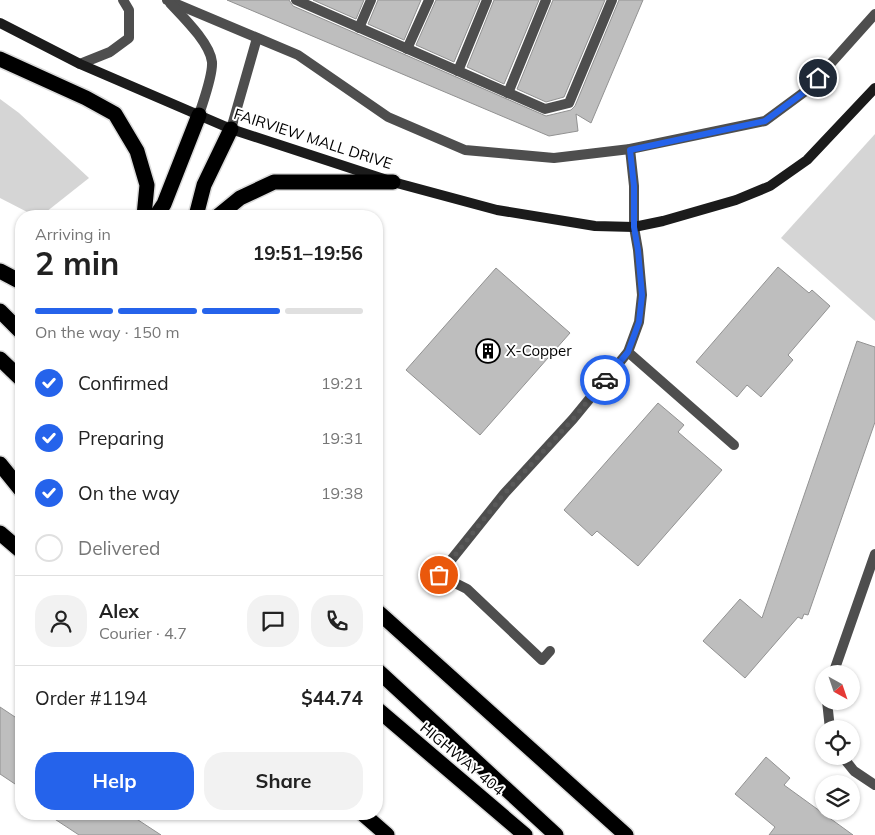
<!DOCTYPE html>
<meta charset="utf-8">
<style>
:root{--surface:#fff;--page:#f2f2f2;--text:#222;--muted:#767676;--line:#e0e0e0;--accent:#2563eb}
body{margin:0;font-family:Mulish,sans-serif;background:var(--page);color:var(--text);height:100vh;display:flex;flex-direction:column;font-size:19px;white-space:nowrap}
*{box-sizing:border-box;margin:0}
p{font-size:16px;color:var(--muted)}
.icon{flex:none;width:28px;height:28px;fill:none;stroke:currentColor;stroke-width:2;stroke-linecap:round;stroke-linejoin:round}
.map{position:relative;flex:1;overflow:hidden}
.drawer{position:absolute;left:15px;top:210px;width:368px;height:610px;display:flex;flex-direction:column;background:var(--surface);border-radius:20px;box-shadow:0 1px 4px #0004}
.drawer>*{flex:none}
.needle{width:32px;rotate:140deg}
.controls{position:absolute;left:815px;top:665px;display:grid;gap:10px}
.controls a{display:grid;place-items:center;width:45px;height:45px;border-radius:50%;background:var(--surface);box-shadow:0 1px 4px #0004;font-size:25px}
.pin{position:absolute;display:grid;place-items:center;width:42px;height:42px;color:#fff;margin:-21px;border:2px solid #fff;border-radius:50%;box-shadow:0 1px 5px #0007}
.courier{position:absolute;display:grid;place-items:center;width:50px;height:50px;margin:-25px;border:4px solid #2563eb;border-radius:50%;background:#fff;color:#222;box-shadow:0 1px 6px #0007}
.head em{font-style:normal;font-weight:700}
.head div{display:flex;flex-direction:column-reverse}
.head{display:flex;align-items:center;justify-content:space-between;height:85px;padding:0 20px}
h1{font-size:32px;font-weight:700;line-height:38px}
.bar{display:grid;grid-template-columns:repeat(4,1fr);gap:8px 5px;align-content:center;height:60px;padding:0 20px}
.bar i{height:6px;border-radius:4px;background:var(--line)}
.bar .current{background:var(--accent)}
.bar p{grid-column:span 4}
.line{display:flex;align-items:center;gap:12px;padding:0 20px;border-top:1px solid var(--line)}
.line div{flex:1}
.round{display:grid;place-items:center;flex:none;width:52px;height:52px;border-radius:20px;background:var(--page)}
ol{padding:0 20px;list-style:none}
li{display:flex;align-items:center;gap:15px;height:55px}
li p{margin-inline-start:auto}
li .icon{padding:5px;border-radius:50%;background:var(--accent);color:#fff;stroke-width:4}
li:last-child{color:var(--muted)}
li i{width:28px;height:28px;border:2px solid var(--line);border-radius:50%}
.action{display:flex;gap:10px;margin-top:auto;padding:10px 20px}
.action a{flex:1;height:58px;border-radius:20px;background:var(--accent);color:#fff;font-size:20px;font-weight:700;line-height:58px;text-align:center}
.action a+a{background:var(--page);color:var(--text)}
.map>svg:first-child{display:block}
</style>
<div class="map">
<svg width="875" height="835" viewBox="0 0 875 835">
<rect width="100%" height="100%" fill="#fff"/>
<g fill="#d5d5d5">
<polygon points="0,99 19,113 89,178 41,216 35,216 0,198"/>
<polygon points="875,134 875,321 781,238"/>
</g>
<g fill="#bebebe" stroke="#929292">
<polygon points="227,0 289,0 293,6 546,116 571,110 575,106 619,0 643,0 591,123 576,114 578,131 549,136"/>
<polygon points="313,0 364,0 356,19"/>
<polygon points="378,0 421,0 404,40 368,24"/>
<polygon points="436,0 480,0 454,62 416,45"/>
<polygon points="494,0 539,0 504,84 467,67"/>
<polygon points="553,0 605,0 564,97 546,102 517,89"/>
<polygon points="778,267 809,293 812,290 830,306 788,355 793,360 761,397 747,385 737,397 696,362"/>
<polygon points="496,268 570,333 480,435 406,370"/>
<polygon points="857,341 875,347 875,422 808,615 804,614 802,619 798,617 745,678 703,641 740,599 762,618"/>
<polygon points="658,403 684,425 678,432 722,470 638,566 597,531 592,536 564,510"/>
<polygon points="0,707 21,721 21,788 0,774"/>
<polygon points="766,757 790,778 784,785 853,835 769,835 775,827 735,794"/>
<polygon points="47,814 129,814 161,835 79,835"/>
</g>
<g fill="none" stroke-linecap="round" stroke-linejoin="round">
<g stroke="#dbdbdb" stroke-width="18">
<g id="highway">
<polyline points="0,59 86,98 115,114 137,151 147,185 144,216"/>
<polyline points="156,216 164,204 199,115"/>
<polyline points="196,216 204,185 231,129"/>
<polyline points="218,216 240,198 274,182 393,182"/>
<polyline points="0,271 21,282"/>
<polyline points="0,311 21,332"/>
<polyline points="0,359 21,379"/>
<polyline points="0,464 21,490"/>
<polyline points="0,533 21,551"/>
<polyline points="376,610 626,835"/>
<polyline points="376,669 556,835"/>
<polyline points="376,708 525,835"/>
<polyline points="363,814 387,835"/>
</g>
</g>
<g stroke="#4e4e4e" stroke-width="10">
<polyline points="167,0 298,55 388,117 465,150 554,158 630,149 765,121 807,90 875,14"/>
<polyline points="296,0 545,109 569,103 612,0"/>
<path d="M170,3C183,17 210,43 212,62C213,76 203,101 199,115"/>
<polyline points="359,28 371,0"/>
<polyline points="407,49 429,0"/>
<polyline points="80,64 110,52 129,38 129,10 123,0"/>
<polyline points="458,71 487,0"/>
<polyline points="508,93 546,0"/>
<polyline points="231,129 257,38"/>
<polyline points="630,149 634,186 634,227"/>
<polyline points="628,352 734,445"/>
<polyline points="439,575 467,589 542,660 550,651"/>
</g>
<g stroke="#4e4e4e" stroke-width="10">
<polyline points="439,575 504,494 573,419 628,352 639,322 642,295 638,250 634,227"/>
<polyline points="833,674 875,554"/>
<polyline points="827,701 830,729"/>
<polyline points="842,756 854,771 875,785"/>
</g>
<polyline stroke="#1b1b1b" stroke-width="10" points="0,23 80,64 231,129 393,182 497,210 595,226 634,227 663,221 736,200 770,186 807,160 875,88"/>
<use href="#highway" stroke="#000" stroke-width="15"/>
</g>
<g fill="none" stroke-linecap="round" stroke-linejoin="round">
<polyline stroke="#595959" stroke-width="5" stroke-dasharray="0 9" points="439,575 504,494 573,419 605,380"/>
<polyline stroke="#2563eb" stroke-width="6" points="605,380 628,352 639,322 642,295 638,250 634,227 634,186 630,150 765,121 807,90 818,78"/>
</g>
<defs>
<g id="building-ring" transform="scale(1.25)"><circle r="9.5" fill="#fff" stroke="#000" stroke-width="1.5"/><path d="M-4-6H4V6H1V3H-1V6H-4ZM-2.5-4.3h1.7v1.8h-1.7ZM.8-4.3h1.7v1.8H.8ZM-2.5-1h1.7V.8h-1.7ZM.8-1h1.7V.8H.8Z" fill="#000"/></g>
</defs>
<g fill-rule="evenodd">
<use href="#building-ring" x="488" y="351"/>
</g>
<g text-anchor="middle" stroke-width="4" stroke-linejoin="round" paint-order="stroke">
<g font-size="15" fill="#000" stroke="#fff">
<text transform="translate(313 139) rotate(18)" y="5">FAIRVIEW MALL DRIVE</text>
<text transform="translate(462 759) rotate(40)" y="5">HIGHWAY 404</text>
</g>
<g font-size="15" fill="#000" stroke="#fff" text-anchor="start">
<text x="506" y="356">X-Copper</text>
</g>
</g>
</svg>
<div class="controls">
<a><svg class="needle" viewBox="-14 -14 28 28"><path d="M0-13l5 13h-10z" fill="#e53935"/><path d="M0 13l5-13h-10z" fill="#767676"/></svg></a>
<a><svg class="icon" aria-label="locate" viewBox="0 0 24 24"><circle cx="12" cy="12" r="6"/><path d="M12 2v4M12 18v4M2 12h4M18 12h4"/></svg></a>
<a><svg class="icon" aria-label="layers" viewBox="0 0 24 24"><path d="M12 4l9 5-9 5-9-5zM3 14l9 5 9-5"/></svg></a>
</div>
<div class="pin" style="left:439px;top:575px;background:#ea580c"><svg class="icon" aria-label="bag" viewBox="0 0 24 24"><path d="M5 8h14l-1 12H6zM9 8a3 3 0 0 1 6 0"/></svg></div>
<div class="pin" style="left:818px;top:78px;background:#1f2937"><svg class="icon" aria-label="home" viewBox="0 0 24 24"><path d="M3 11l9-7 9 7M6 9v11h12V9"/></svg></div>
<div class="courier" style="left:605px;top:380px"><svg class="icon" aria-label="car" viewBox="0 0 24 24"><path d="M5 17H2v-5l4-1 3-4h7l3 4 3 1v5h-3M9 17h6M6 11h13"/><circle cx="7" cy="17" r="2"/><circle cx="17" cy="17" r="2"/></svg></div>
<section class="drawer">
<div class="head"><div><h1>2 min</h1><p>Arriving in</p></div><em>19:51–19:56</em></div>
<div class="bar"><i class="current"></i><i class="current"></i><i class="current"></i><i></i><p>On the way · 150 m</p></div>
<ol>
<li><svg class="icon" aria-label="check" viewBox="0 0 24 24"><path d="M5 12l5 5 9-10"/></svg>Confirmed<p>19:21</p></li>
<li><svg class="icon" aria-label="check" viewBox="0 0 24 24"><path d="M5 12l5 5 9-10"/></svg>Preparing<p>19:31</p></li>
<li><svg class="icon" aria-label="check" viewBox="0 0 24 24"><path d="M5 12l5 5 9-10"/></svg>On the way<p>19:38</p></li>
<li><i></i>Delivered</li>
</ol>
<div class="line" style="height:90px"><a class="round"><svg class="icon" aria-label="person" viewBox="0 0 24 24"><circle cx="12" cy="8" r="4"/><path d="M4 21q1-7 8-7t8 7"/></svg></a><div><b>Alex</b><p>Courier · 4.7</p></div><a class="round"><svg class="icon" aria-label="chat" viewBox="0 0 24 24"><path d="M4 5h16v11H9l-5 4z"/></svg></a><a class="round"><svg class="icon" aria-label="phone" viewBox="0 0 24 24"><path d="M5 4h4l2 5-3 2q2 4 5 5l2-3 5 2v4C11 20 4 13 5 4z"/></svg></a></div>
<div class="line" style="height:65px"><div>Order #1194</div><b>$44.74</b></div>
<div class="action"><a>Help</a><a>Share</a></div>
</section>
</div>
